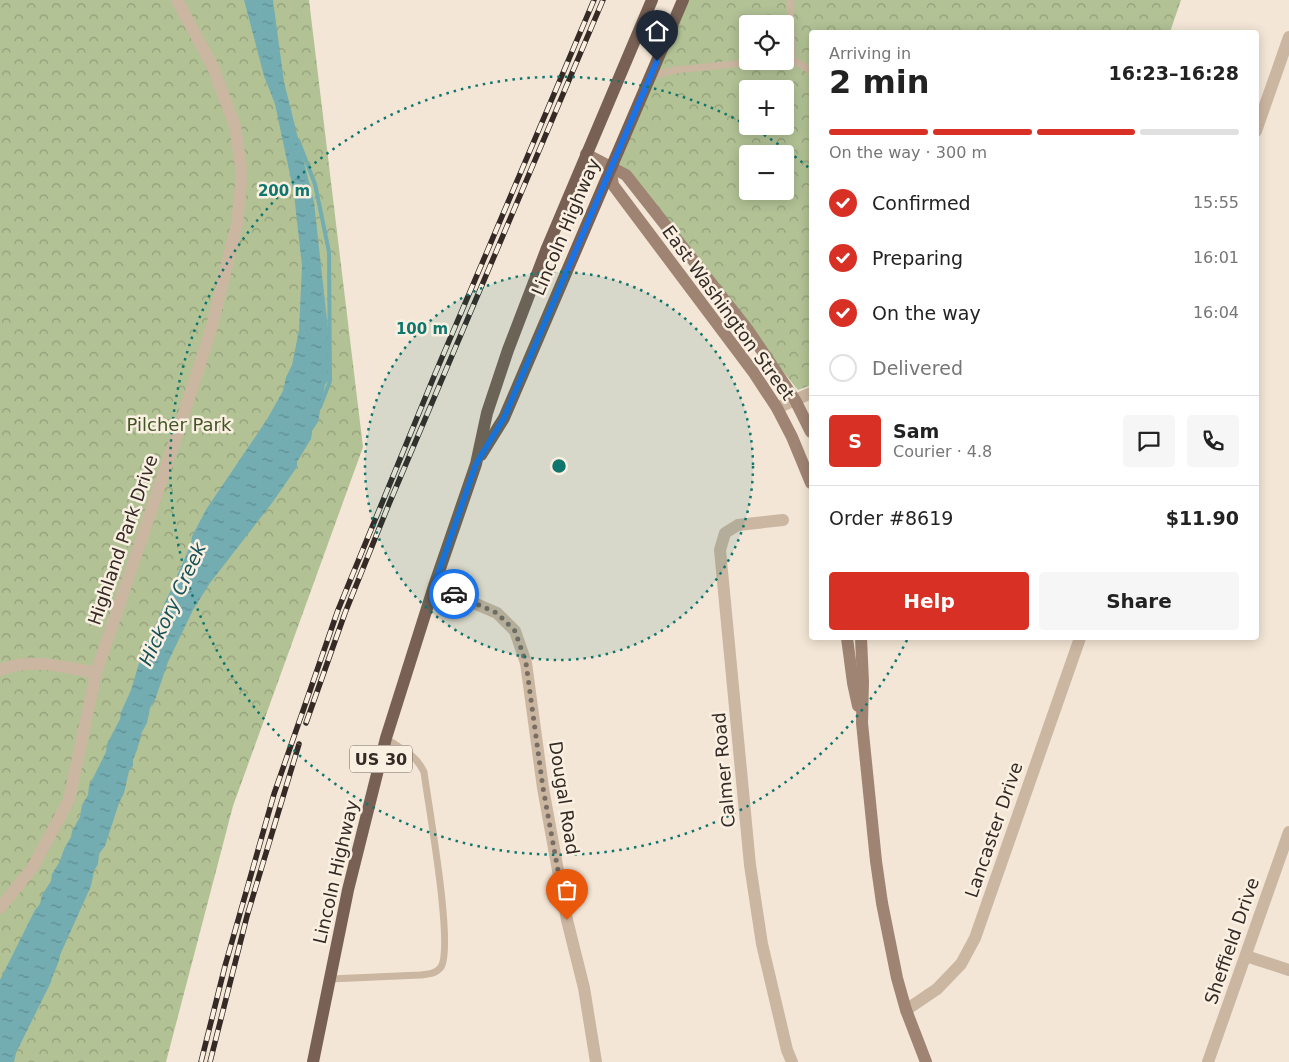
<!DOCTYPE html>
<meta charset="utf-8">
<style>
:root{--surface:#fff;--page:#f6f6f6;--text:#222;--muted:#767676;--line:#e0e0e0;--accent:#d93025}
body{margin:0;font-family:"DejaVu Sans",sans-serif;background:var(--page);color:var(--text);height:100vh;display:flex;flex-direction:column;font-size:19px;white-space:nowrap}
*{box-sizing:border-box;margin:0}
p{font-size:16px;color:var(--muted)}
.icon{flex:none;width:28px;height:28px;fill:none;stroke:currentColor;stroke-width:2;stroke-linecap:round;stroke-linejoin:round}
.map{position:relative;flex:1;overflow:hidden}
.details{position:absolute;left:809px;top:30px;width:450px;height:610px;display:flex;flex-direction:column;background:var(--surface);border-radius:5px;box-shadow:0 2px 12px #0003}
.details>*{flex:none}
.tools{position:absolute;left:739px;top:15px;display:grid;gap:10px}
.tools a{display:grid;place-items:center;width:55px;height:55px;border-radius:5px;background:var(--surface);box-shadow:0 2px 12px #0003;font-size:25px}
.pin{position:absolute;display:grid;place-items:center;width:42px;height:42px;color:#fff;margin:-51px -21px;border-radius:50% 50% 50% 0;rotate:-45deg;box-shadow:0 0 5px #0007}
.pin .icon{rotate:45deg}
.courier{position:absolute;display:grid;place-items:center;width:50px;height:50px;margin:-25px;border:4px solid #1a73e8;border-radius:50%;background:#fff;color:#222;box-shadow:0 1px 6px #0007}
.head em{font-style:normal;font-weight:700}
.head div{display:flex;flex-direction:column-reverse}
.head{display:flex;align-items:center;justify-content:space-between;height:85px;padding:0 20px}
h1{font-size:32px;font-weight:700;line-height:38px}
.bar{display:grid;grid-template-columns:repeat(4,1fr);gap:8px 5px;align-content:center;height:60px;padding:0 20px}
.bar i{height:6px;border-radius:4px;background:var(--line)}
.bar .current{background:var(--accent)}
.bar p{grid-column:span 4}
.line{display:flex;align-items:center;gap:12px;padding:0 20px;border-top:1px solid var(--line)}
.line div{flex:1}
.round{display:grid;place-items:center;flex:none;width:52px;height:52px;border-radius:5px;background:var(--page)}
ol{padding:0 20px;list-style:none}
li{display:flex;align-items:center;gap:15px;height:55px}
li p{margin-inline-start:auto}
li .icon{padding:5px;border-radius:50%;background:var(--accent);color:#fff;stroke-width:4}
li:last-child{color:var(--muted)}
li i{width:28px;height:28px;border:2px solid var(--line);border-radius:50%}
.button{display:flex;gap:10px;margin-top:auto;padding:10px 20px}
.button a{flex:1;height:58px;border-radius:5px;background:var(--accent);color:#fff;font-size:20px;font-weight:700;line-height:58px;text-align:center}
.button a+a{background:var(--page);color:var(--text)}
.map>svg:first-child{display:block}
</style>
<div class="map">
<svg width="1289" height="1062" viewBox="0 0 1289 1062">
<defs>
<pattern id="park-crowns" width="20" height="18" patternUnits="userSpaceOnUse" patternTransform="scale(1.25)"><rect width="20" height="18" fill="#b2c295"/><path d="M2 6a3 3 0 1 1 6 0M12 15a3 3 0 1 1 6 0" fill="none" stroke="#929e79"/></pattern>
<pattern id="water-ripples" width="26" height="14" patternUnits="userSpaceOnUse" patternTransform="scale(1.25)"><rect width="26" height="14" fill="#73adb2"/><path d="M2 4q2-2 4 0t4 0M15 11q2-2 4 0t4 0" fill="none" stroke="#5f8d91"/></pattern>
</defs>
<rect width="100%" height="100%" fill="#f3e6d6"/>
<g fill="url(#park-crowns)" fill-rule="evenodd">
<polygon points="0,0 309,0 363,447 233,806 166,1062 0,1062"/>
<path d="M688,0H1181L1170,32H811V385L798,390L618,167ZM748,24H785V61H748ZM748,89H785V126H748ZM748,154H785V191H748Z"/>
</g>
<path fill="url(#water-ripples)" d="M244,0H273L284,82L314,202L328,329V381L325,385L318,422L312,431L311,439L297,462V467L272,503L210,583L193,610L168,662L155,700L150,708L147,723L142,732L137,750L133,760V766L129,771L124,793L119,803L105,846L99,854L98,864L94,871L91,886L60,955C59,965 53,972 51,982L16,1053L14,1062H0V980L35,910L40,904L42,895L51,881L52,874L59,863L65,847L71,837L72,831L80,817L82,805L88,795L89,786L106,752L107,744L120,719L121,712L131,690L140,660L191,544L192,536L207,508L266,421L283,391L286,377L292,365L299,330L302,266L294,194L275,104L264,76Z"/>
<g fill="none" stroke-linecap="round" stroke-linejoin="round">
<polyline stroke="#73adb2" stroke-width="4" points="298,140 315,184 329,252 330,381 320,407"/>
<g stroke="#cbb6a1" stroke-width="7">
<polyline points="790,0 792,59"/>
<polyline points="785,59 792,59 811,71"/>
<polyline points="651,76 675,70 765,61"/>
<path d="M330,979L420,975C428,974 436,974 441,967C454,945 428,804 424,772C415,753 401,750 386,738"/>
</g>
<g stroke="#cbb6a1" stroke-width="12">
<polyline points="1256,131 1289,37"/>
<polyline points="777,408 811,393"/>
<polyline points="783,520 738,525 725,533 720,550 750,865 762,944 787,1050 792,1062"/>
<polyline points="434,586 497,613 515,631 526,663 543,788 567,920 584,988 596,1062"/>
<path d="M0,670C30,657 66,667 96,673"/>
<polyline points="0,908 33,867 69,800 96,673 184,414 212,326 237,224 242,174 235,126 213,67 177,0"/>
<polyline points="1246,956 1289,970"/>
<polyline points="906,1010 937,989 961,964 975,938 1080,638"/>
<polyline points="1208,1062 1289,832"/>
</g>
<g stroke="#9f8473" stroke-width="12">
<polyline points="586,154 626,175 748,330 795,400 811,432"/>
<polyline points="610,168 613,185 754,373 777,408 792,437 811,483"/>
<polyline points="847,638 853,683 858,706"/>
<polyline points="861,638 863,682 862,723 876,861 882,903 897,978 906,1010 926,1062"/>
</g>
<g stroke="#786154" stroke-width="12">
<polyline points="481,455 504,418 683,0"/>
<polyline points="313,1062 348,890 386,738 434,586 476,464 487,413 508,350 547,248 652,0"/>
</g>
<g stroke="#352a25" stroke-width="5.5">
<g id="rail">
<polyline points="306,723 345,613 389,504 603,0"/>
<polyline points="201,1062 225,966 274,794 338,610 435,374 594,0"/>
<polyline points="210,1062 247,916 299,744"/>
</g>
</g>
<use href="#rail" stroke="#faf0e2" stroke-width="4" stroke-dasharray="11" stroke-linecap="butt"/>
</g>
<g fill="none" stroke-linecap="round" stroke-linejoin="round">
<polyline stroke="#786c63" stroke-width="5" stroke-dasharray="0 9" points="454,594 497,613 515,631 526,663 543,788 567,920"/>
<polyline stroke="#1a73e8" stroke-width="6" points="454,594 434,586 476,464 504,418 657,61"/>
</g>
<circle cx="559" cy="466" r="194" fill="#0f766e" fill-opacity=".12"/>
<g fill="none" stroke="#0f766e" stroke-width="2.5" stroke-dasharray="2.5 5">
<circle cx="559" cy="466" r="194"/>
<path d="M907 640A389 389 0 1 1 745 124M751 127A389 389 0 0 1 809 168"/>
</g>
<g text-anchor="middle" stroke-width="5" stroke-linejoin="round" paint-order="stroke">
<rect fill="#faf0e2" stroke="#70655e" stroke-width="1" x="350" y="745.5" width="62" height="27" rx="4"/>
<g font-size="16" font-weight="bold" fill="#352a25">
<text x="381" y="765">US 30</text>
</g>
<g font-size="18" fill="#352a25" stroke="#faf0e2">
<text transform="translate(566 227) rotate(-67)" y="6">Lincoln Highway</text>
<text transform="translate(728 313) rotate(54)" y="6">East Washington Street</text>
<text transform="translate(123 540) rotate(-71)" y="6">Highland Park Drive</text>
<text transform="translate(724 770) rotate(-95)" y="6">Calmer Road</text>
<text transform="translate(564 798) rotate(81)" y="6">Dougal Road</text>
<text transform="translate(994 830) rotate(-71)" y="6">Lancaster Drive</text>
<text transform="translate(336 872) rotate(-77)" y="6">Lincoln Highway</text>
<text transform="translate(1232 941) rotate(-71)" y="6">Sheffield Drive</text>
</g>
<g font-size="18" fill="#435527" stroke="#faf0e2">
<text x="179" y="431">Pilcher Park</text>
</g>
<g font-size="19" font-style="italic" fill="#175359" stroke="#faf0e2">
<text transform="translate(172 604) rotate(-65)" y="7">Hickory Creek</text>
</g>
</g>
<circle cx="559" cy="466" r="8" fill="#0f766e" stroke="#faf0e2" stroke-width="2.5"/>
<g font-size="15" text-anchor="middle" font-weight="bold" fill="#0f766e" stroke="#faf0e2" stroke-width="5" stroke-linejoin="round" paint-order="stroke">
<text x="284" y="196">200 m</text>
<text x="422" y="334">100 m</text>
</g>
</svg>
<div class="tools">
<a><svg class="icon" aria-label="locate" viewBox="0 0 24 24"><circle cx="12" cy="12" r="6"/><path d="M12 2v4M12 18v4M2 12h4M18 12h4"/></svg></a>
<a>+</a>
<a>−</a>
</div>
<div class="pin" style="left:567px;top:920px;background:#ea580c"><svg class="icon" aria-label="bag" viewBox="0 0 24 24"><path d="M5 8h14l-1 12H6zM9 8a3 3 0 0 1 6 0"/></svg></div>
<div class="pin" style="left:657px;top:61px;background:#1f2937"><svg class="icon" aria-label="home" viewBox="0 0 24 24"><path d="M3 11l9-7 9 7M6 9v11h12V9"/></svg></div>
<div class="courier" style="left:454px;top:594px"><svg class="icon" aria-label="car" viewBox="0 0 24 24"><path d="M5 17H2v-5l4-1 3-4h7l3 4 3 1v5h-3M9 17h6M6 11h13"/><circle cx="7" cy="17" r="2"/><circle cx="17" cy="17" r="2"/></svg></div>
<section class="details">
<div class="head"><div><h1>2 min</h1><p>Arriving in</p></div><em>16:23–16:28</em></div>
<div class="bar"><i class="current"></i><i class="current"></i><i class="current"></i><i></i><p>On the way · 300 m</p></div>
<ol>
<li><svg class="icon" aria-label="check" viewBox="0 0 24 24"><path d="M5 12l5 5 9-10"/></svg>Confirmed<p>15:55</p></li>
<li><svg class="icon" aria-label="check" viewBox="0 0 24 24"><path d="M5 12l5 5 9-10"/></svg>Preparing<p>16:01</p></li>
<li><svg class="icon" aria-label="check" viewBox="0 0 24 24"><path d="M5 12l5 5 9-10"/></svg>On the way<p>16:04</p></li>
<li><i></i>Delivered</li>
</ol>
<div class="line" style="height:90px"><b class="round" style="background:var(--accent);color:#fff">S</b><div><b>Sam</b><p>Courier · 4.8</p></div><a class="round"><svg class="icon" aria-label="chat" viewBox="0 0 24 24"><path d="M4 5h16v11H9l-5 4z"/></svg></a><a class="round"><svg class="icon" aria-label="phone" viewBox="0 0 24 24"><path d="M5 4h4l2 5-3 2q2 4 5 5l2-3 5 2v4C11 20 4 13 5 4z"/></svg></a></div>
<div class="line" style="height:65px"><div>Order #8619</div><b>$11.90</b></div>
<div class="button"><a>Help</a><a>Share</a></div>
</section>
</div>
